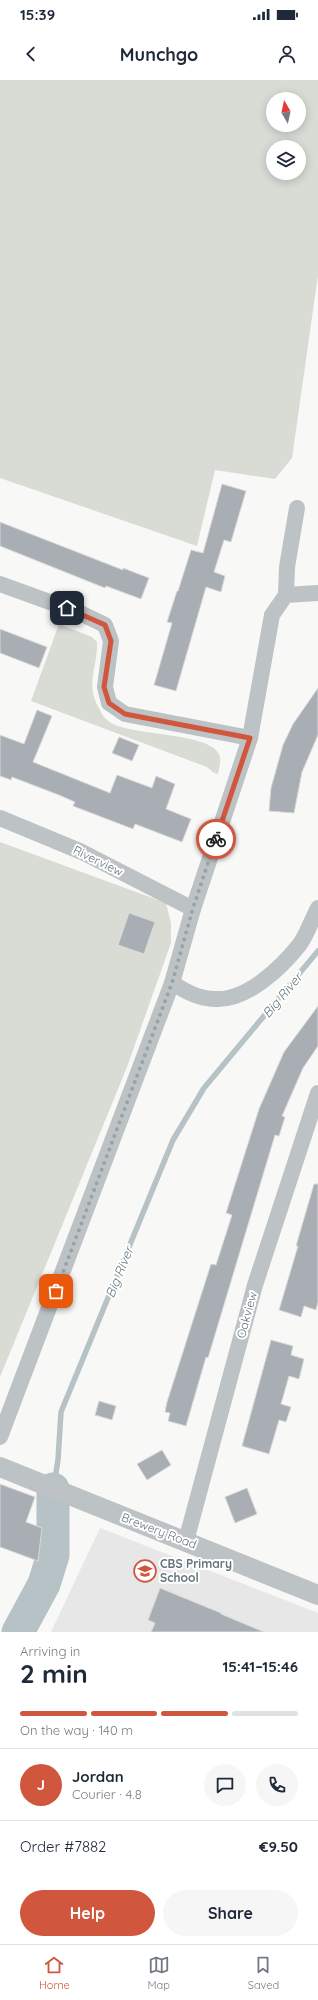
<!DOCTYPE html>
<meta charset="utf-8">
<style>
:root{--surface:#fff;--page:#f6f6f7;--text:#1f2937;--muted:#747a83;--line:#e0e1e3;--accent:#d0573d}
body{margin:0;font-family:Quicksand,sans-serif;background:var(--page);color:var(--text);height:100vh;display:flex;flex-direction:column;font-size:15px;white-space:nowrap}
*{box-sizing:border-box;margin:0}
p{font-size:13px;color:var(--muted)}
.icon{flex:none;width:22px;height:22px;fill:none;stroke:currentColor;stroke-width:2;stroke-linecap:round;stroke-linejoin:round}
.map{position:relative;height:1552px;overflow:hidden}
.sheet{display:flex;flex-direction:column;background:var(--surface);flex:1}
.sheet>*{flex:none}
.needle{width:26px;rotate:351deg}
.controls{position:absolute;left:266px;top:12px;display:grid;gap:8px}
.controls a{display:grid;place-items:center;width:40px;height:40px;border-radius:50%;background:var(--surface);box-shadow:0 2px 10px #0003;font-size:20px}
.pin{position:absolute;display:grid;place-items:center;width:34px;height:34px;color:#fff;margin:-17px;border-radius:8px;box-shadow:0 2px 6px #0006}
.courier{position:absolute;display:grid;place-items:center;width:40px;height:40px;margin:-20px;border:3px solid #d0573d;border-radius:50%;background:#fff;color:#222;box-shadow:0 1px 5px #0007}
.summary em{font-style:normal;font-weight:700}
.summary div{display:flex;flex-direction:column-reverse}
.summary{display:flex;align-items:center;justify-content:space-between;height:68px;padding:0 20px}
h1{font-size:26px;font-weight:700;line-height:30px}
.bar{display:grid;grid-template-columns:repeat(4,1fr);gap:6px 4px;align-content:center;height:48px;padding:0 20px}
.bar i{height:5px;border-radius:3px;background:var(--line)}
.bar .selected{background:var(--accent)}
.bar p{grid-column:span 4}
.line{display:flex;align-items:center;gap:10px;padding:0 20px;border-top:1px solid var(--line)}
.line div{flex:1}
.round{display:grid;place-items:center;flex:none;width:42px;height:42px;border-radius:21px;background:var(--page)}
.action{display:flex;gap:8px;margin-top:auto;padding:8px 20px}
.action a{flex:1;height:46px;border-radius:24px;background:var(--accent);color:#fff;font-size:16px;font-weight:700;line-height:46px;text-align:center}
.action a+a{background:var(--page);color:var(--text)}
.status{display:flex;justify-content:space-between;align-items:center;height:28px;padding:0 20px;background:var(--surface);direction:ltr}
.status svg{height:11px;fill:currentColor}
header{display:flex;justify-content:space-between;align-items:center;height:52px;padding:0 20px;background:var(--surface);font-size:18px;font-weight:700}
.tab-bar{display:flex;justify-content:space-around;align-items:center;height:56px;border-top:1px solid var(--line);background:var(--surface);font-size:11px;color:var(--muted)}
.tab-bar a{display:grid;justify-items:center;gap:2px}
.tab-bar .selected{color:var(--accent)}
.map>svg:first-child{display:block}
</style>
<div class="status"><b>15:39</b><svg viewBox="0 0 49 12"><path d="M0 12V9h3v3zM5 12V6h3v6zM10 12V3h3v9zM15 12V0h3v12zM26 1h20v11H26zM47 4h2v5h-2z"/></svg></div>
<header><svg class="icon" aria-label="back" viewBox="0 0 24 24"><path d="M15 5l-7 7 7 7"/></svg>Munchgo<svg class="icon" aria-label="person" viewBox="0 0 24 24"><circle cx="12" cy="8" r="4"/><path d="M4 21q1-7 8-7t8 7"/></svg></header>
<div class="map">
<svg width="318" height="1552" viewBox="0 0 318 1552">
<rect width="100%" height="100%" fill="#f8f8f6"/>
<polygon fill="#e6e7e6" points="100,1448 318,1533 318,1552 51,1552"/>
<g fill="#d8dcd5" fill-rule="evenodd">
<path d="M0,0H318V195L292,378L275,399L215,390L197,466L0,398ZM273,19H299V45H273ZM273,67H299V93H273Z"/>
<path d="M59,544L92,557L97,562C98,588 84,604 100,630C101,633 104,638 107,640C125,657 208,651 219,674C222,681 219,687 218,694L214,693L207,687L31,621Z"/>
<polygon points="0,762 166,823 171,843 171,863 127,987 0,1297"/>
</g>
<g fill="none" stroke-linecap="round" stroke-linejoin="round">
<polyline stroke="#b6c2c5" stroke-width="5.5" points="54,1405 58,1380 61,1332 173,1060 204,1008 318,871"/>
<polyline stroke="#b6c2c5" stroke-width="33" points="18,1552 44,1504 53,1475 53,1409"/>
</g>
<g fill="#a8aeb4" stroke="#dad9d8">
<polygon points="222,404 246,411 231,462 224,460 214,492 225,496 221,512 206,507 176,611 154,605 172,543 167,542 177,511 178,511 191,470 203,473"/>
<polygon points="0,442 123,490 123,488 149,498 141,519 106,506 105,508 0,466"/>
<polygon points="0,549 47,567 39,588 0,573"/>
<polygon points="318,608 318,655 302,692 294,733 269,731 271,708 283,665 293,644"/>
<polygon points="37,630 52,636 33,682 110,713 117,695 152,708 156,696 175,704 166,729 191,739 182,762 135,744 133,749 73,726 75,722 59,715 12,697 11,700 0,696 0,655 24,664"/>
<polygon points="119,657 139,665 132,681 112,673"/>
<polygon points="129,833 155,842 144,874 118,865"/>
<polygon points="318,926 318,966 303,988 282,1036 285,1037 279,1056 275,1055 208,1278 206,1277 186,1346 168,1341 170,1333 165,1332 167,1322 211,1184 216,1185 232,1135 226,1133 259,1029 284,972"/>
<polygon points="314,1104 318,1104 318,1222 316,1230 304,1226 301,1237 279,1230 298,1166 296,1166"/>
<polygon points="271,1260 293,1266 291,1275 304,1279 299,1299 289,1296 281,1324 291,1327 286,1342 279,1340 269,1374 242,1366"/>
<polygon points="99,1321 116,1326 112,1340 95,1335"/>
<polygon points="162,1370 171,1385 147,1400 137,1384"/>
<polygon points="0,1404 35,1417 26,1442 42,1448 38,1481 0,1467"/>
<polygon points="247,1408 257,1434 235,1443 225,1417"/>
<polygon points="160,1508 221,1533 221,1534 264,1552 151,1552 155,1543 148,1540"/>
</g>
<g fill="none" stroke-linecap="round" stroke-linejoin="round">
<g stroke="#bdc2c5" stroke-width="16">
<polyline points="0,504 80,533 105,545 111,561 105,607 109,623 125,634 250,658"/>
<polyline points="286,515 287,487 297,428"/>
<polyline points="0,738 82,772 193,829"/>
<path d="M172,903C185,911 199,919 215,919C247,921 282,887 300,864C307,854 312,839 318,828"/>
<polyline points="0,1357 172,903 193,829 250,658 272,535 286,515 318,513"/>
<polyline points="186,1461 255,1205 318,1013"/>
</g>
<polyline stroke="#bdc2c5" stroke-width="20" points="0,1387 318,1515"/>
</g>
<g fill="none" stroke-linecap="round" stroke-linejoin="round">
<polyline stroke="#99a2a7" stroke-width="4" stroke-dasharray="0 7.2" points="56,1211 172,903 193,828 216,759"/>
<polyline stroke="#d0573d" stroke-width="5" points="67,528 105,545 111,561 104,607 109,623 125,634 250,658 216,759"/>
</g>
<defs>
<g id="school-ring" transform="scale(1.15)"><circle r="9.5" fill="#fff" stroke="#d0573d" stroke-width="1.5"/><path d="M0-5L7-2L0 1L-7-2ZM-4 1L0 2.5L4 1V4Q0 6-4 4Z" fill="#d0573d"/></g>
</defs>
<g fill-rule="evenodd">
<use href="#school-ring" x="145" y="1491"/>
</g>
<g text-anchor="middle" stroke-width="4" stroke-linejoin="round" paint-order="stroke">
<g font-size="12" fill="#66747d" stroke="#fff">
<text transform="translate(98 781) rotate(26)" y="4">Riverview</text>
<text transform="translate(247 1235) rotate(-75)" y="4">Oakview</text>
<text transform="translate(159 1451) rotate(21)" y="4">Brewery Road</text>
</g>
<g font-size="12" font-weight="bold" fill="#66747d" stroke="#fff" text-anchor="start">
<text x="160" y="1488">CBS Primary<tspan x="160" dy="14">School</tspan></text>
</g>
<g font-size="13" font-style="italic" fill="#66797f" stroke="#fff">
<text transform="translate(282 915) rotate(-50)" y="5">Big River</text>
<text transform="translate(119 1192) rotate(-68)" y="5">Big River</text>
</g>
</g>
</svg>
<div class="controls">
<a><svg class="needle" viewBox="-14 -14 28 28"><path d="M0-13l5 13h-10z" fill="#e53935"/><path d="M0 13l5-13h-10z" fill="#747a83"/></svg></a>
<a><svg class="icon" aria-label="layers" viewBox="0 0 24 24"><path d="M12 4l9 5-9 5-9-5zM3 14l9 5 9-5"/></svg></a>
</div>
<div class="pin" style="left:56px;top:1211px;background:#ea580c"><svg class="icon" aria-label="bag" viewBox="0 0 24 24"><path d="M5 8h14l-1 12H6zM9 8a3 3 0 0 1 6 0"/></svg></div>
<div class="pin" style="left:67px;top:528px;background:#1f2937"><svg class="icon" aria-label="home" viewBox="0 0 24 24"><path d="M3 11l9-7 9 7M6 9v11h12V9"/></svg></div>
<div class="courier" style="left:216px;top:759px"><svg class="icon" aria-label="bike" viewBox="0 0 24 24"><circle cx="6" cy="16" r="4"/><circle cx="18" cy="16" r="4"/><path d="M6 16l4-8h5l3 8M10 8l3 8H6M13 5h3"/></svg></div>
</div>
<section class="sheet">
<div class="summary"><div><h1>2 min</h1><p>Arriving in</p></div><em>15:41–15:46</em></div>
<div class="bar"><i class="selected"></i><i class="selected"></i><i class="selected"></i><i></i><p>On the way · 140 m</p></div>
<div class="line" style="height:72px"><b class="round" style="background:var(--accent);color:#fff">J</b><div><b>Jordan</b><p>Courier · 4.8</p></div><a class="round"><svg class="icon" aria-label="chat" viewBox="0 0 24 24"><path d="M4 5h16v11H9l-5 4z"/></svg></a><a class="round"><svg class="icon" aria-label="phone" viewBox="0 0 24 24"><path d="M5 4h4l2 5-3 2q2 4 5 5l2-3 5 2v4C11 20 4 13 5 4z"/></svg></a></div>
<div class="line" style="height:52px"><div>Order #7882</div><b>€9.50</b></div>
<div class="action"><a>Help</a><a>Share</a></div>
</section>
<nav class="tab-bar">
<a class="selected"><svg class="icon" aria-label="home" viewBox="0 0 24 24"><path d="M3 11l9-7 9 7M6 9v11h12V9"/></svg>Home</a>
<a><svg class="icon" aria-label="map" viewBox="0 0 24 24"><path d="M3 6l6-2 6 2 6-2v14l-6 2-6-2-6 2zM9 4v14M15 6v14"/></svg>Map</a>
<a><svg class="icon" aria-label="saved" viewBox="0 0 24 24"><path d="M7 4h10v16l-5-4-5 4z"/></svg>Saved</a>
</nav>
